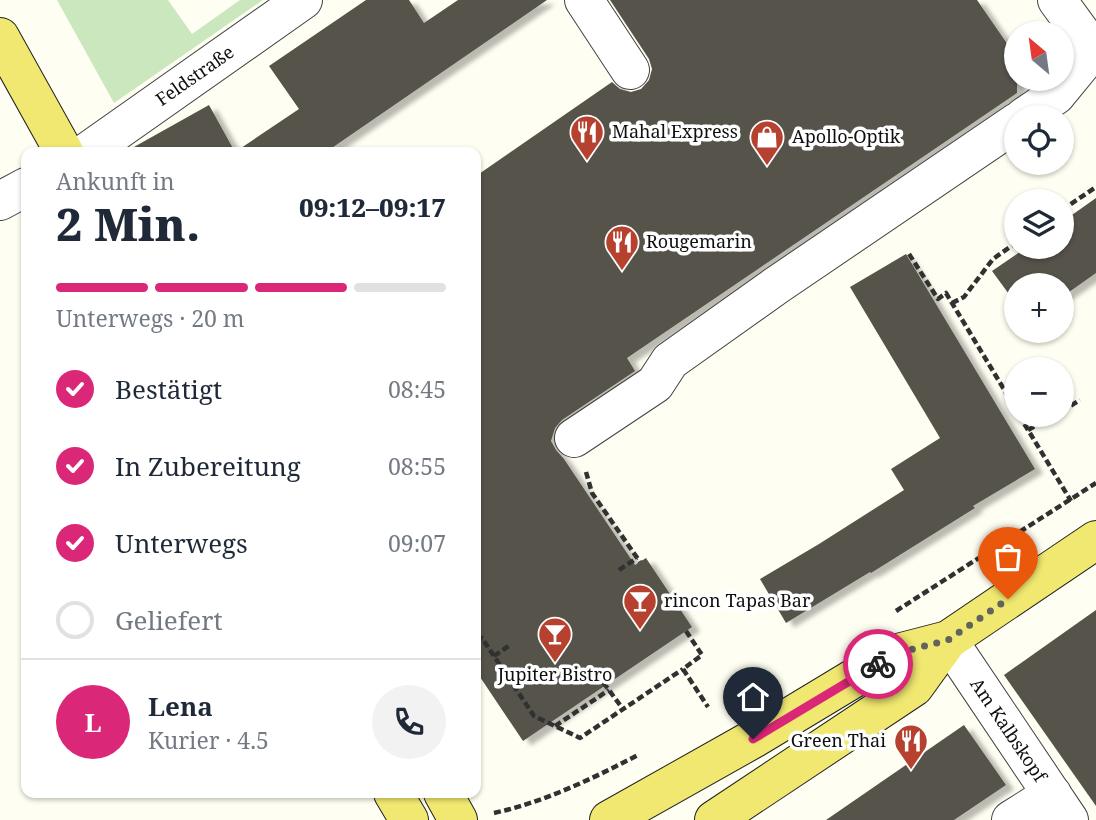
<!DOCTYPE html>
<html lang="de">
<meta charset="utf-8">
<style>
:root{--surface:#fff;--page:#f2f2f3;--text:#1f2937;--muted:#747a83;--line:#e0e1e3;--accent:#db2777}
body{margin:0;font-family:"Noto Serif",serif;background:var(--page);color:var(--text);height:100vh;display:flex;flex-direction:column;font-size:26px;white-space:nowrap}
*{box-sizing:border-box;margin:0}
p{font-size:23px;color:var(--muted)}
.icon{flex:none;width:38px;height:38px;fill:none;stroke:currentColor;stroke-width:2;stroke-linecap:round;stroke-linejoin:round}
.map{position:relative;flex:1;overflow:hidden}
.panel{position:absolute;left:21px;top:147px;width:460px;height:651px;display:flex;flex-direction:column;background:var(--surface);border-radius:14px;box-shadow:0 2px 5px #0004}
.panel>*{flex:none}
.needle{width:46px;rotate:331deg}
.fabs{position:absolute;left:1004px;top:21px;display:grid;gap:14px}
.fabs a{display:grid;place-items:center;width:70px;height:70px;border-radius:50%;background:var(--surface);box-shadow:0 2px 5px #0004;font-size:35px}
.pin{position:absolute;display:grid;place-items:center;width:60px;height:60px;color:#fff;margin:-72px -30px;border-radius:50% 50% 50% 0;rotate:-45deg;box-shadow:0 0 7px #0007}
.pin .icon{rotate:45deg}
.courier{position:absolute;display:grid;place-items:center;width:70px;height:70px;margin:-35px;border:5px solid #db2777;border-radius:50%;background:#fff;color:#222;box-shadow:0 2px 9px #0007}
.summary em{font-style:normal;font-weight:800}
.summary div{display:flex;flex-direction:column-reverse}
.summary{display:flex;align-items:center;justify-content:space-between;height:119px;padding:0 35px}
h1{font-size:46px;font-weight:800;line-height:52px}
.bar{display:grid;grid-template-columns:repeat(4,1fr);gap:10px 7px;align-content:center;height:84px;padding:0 35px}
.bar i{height:9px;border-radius:5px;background:var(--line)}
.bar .active{background:var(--accent)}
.bar p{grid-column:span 4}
.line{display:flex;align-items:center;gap:18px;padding:0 35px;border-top:2px solid var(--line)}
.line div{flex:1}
.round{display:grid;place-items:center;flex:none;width:74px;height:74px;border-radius:37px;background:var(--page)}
ol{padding:0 35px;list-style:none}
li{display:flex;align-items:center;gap:21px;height:77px}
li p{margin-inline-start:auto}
li .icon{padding:7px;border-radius:50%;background:var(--accent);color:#fff;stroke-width:4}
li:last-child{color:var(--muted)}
li i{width:38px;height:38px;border:4px solid var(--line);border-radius:50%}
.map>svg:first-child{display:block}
</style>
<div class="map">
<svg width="1096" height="820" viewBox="0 0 1096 820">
<defs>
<filter id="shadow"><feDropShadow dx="8" dy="4.5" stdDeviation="2" flood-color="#0004"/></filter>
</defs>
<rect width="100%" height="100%" fill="#fefef2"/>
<polygon fill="#cbe7bd" points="57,0 168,0 192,34 240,0 263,0 114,103"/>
<g fill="#57524c" filter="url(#shadow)">
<polygon points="366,0 409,0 424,23 458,0 547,0 326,152 125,152 209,105 235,152 299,109 269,66"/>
<polygon points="610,0 977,0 1017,58 1017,93 627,358 635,371 562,420 555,428 551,441 556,450 564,459 635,565 646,558 692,627 523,741 476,671 476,176 612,82 620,89 631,92 641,89 649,80 652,69 649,59"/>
<polygon points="1096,198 1096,273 1062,297 1062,285 1017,285 1017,305 992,271 1027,247 1062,247 1062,222"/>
<polygon points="906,254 1035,469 973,506 975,508 871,573 870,572 786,623 760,579 819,544 904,490 891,469 940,438 850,287"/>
<polygon points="1096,610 1096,806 1004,675"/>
<polygon points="964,725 1006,785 954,820 826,820"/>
</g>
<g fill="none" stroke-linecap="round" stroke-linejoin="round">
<g stroke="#424242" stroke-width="40">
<g id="minor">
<polyline points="584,0 630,70"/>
<polyline points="1024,117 1056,95 1088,56 1084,37 1057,0"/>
<polyline points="87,152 303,0"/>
<polyline points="0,201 26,187"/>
<polyline points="574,438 655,384 670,361 777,285 1017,122"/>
<polyline points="948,640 1069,820"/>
<polyline points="1011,820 1052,794"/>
</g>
</g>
<g stroke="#202020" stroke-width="40">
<g id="major">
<polyline points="0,37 64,152"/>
<polyline points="393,793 409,820"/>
<polyline points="443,793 458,820"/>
<polyline points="609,820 753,739 894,654 948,640 1096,540"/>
<polyline points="714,820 914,687 948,640"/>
</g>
</g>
<g stroke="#313131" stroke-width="4.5" stroke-dasharray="7 3.5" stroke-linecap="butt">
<polyline points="1062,210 1096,187"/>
<polyline points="909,254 938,299 946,293 1017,411"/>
<polyline points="952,303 964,297 993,259 1017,242"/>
<polyline points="1062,411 1080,400"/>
<polyline points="1019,415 1071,501"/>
<polyline points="1028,430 1055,415"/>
<polyline points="586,472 592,493 640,562"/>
<polyline points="619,570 637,558"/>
<polyline points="896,611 1096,483"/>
<polyline points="686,631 702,655 683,669 708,707"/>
<polyline points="476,641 482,638 534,716 580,738 683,669"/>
<polyline points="494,656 510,645"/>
<polyline points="597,674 623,709"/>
<polyline points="555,726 609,690"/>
<path d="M494,813C544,802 592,779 638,755"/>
</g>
<use href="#minor" stroke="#fff" stroke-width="38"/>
<use href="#major" stroke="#f0e870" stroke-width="38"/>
</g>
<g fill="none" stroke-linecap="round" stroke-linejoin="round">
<polyline stroke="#63635e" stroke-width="7" stroke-dasharray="0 12.6" points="878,664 894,654 948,640 1008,599"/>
<polyline stroke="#db2777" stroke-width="9" points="753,739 878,664"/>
</g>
<defs>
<g id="restaurant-pin" transform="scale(1.75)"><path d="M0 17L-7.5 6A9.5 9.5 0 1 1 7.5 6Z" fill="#b7412f" stroke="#fff"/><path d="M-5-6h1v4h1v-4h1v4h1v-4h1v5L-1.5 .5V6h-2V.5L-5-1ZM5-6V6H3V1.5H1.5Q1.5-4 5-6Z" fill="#fff"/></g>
<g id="shop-pin" transform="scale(1.75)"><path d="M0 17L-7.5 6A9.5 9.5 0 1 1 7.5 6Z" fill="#b7412f" stroke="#fff"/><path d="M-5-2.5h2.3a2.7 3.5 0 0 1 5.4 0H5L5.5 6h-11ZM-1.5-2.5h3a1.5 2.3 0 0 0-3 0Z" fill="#fff"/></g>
<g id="bar-pin" transform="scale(1.75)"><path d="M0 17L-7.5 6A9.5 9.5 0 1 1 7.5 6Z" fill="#b7412f" stroke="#fff"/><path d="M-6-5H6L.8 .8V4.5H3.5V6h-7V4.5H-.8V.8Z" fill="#fff"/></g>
</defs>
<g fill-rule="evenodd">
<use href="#restaurant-pin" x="587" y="132"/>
<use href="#shop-pin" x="767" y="137"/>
<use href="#restaurant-pin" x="622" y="242"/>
<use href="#bar-pin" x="640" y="601"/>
<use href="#bar-pin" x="555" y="634"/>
<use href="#restaurant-pin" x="911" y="741"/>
</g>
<g text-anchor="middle" stroke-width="7" stroke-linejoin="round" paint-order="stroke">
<g font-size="18" fill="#0f0f0f" stroke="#fff">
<text transform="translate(195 76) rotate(-35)" y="6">Feldstraße</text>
<text transform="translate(1008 730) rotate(56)" y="6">Am Kalbskopf</text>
</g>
<g font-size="18" fill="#0f0f0f" stroke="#fff" text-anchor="start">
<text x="612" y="138">Mahal Express</text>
<text x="792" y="143">Apollo-Optik</text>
<text x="646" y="248">Rougemarin</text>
<text x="664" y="607">rincon Tapas Bar</text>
<text x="555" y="681" text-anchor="middle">Jupiter Bistro</text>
<text x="886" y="747" text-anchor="end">Green Thai</text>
</g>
</g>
</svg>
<div class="fabs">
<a><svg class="needle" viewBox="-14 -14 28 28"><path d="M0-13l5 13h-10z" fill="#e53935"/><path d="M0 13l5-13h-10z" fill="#747a83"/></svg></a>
<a><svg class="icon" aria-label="locate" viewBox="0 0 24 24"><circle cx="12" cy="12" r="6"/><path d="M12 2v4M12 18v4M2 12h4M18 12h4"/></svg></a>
<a><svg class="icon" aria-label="layers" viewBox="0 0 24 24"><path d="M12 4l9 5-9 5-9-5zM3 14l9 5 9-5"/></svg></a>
<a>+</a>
<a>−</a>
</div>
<div class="pin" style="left:1008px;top:599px;background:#ea580c"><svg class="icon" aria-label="bag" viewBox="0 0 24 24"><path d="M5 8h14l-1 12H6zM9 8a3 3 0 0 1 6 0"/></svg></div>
<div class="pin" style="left:753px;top:739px;background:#1f2937"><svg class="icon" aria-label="home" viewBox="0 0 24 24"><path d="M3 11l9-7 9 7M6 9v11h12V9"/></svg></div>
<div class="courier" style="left:878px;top:664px"><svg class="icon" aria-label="bike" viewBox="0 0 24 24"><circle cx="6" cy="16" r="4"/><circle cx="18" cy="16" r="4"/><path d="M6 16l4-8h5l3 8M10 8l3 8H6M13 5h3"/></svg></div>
<section class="panel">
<div class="summary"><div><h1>2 Min.</h1><p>Ankunft in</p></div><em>09:12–09:17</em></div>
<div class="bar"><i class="active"></i><i class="active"></i><i class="active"></i><i></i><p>Unterwegs · 20 m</p></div>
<ol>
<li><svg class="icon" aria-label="check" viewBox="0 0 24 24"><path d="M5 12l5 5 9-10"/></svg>Bestätigt<p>08:45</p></li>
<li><svg class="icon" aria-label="check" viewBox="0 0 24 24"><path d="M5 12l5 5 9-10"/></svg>In Zubereitung<p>08:55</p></li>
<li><svg class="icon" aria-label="check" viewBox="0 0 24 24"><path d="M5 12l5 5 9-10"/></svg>Unterwegs<p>09:07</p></li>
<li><i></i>Geliefert</li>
</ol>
<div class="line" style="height:126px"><b class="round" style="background:var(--accent);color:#fff">L</b><div><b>Lena</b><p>Kurier · 4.5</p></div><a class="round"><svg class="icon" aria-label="phone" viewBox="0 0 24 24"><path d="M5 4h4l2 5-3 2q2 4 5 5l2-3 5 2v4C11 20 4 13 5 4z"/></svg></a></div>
</section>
</div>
